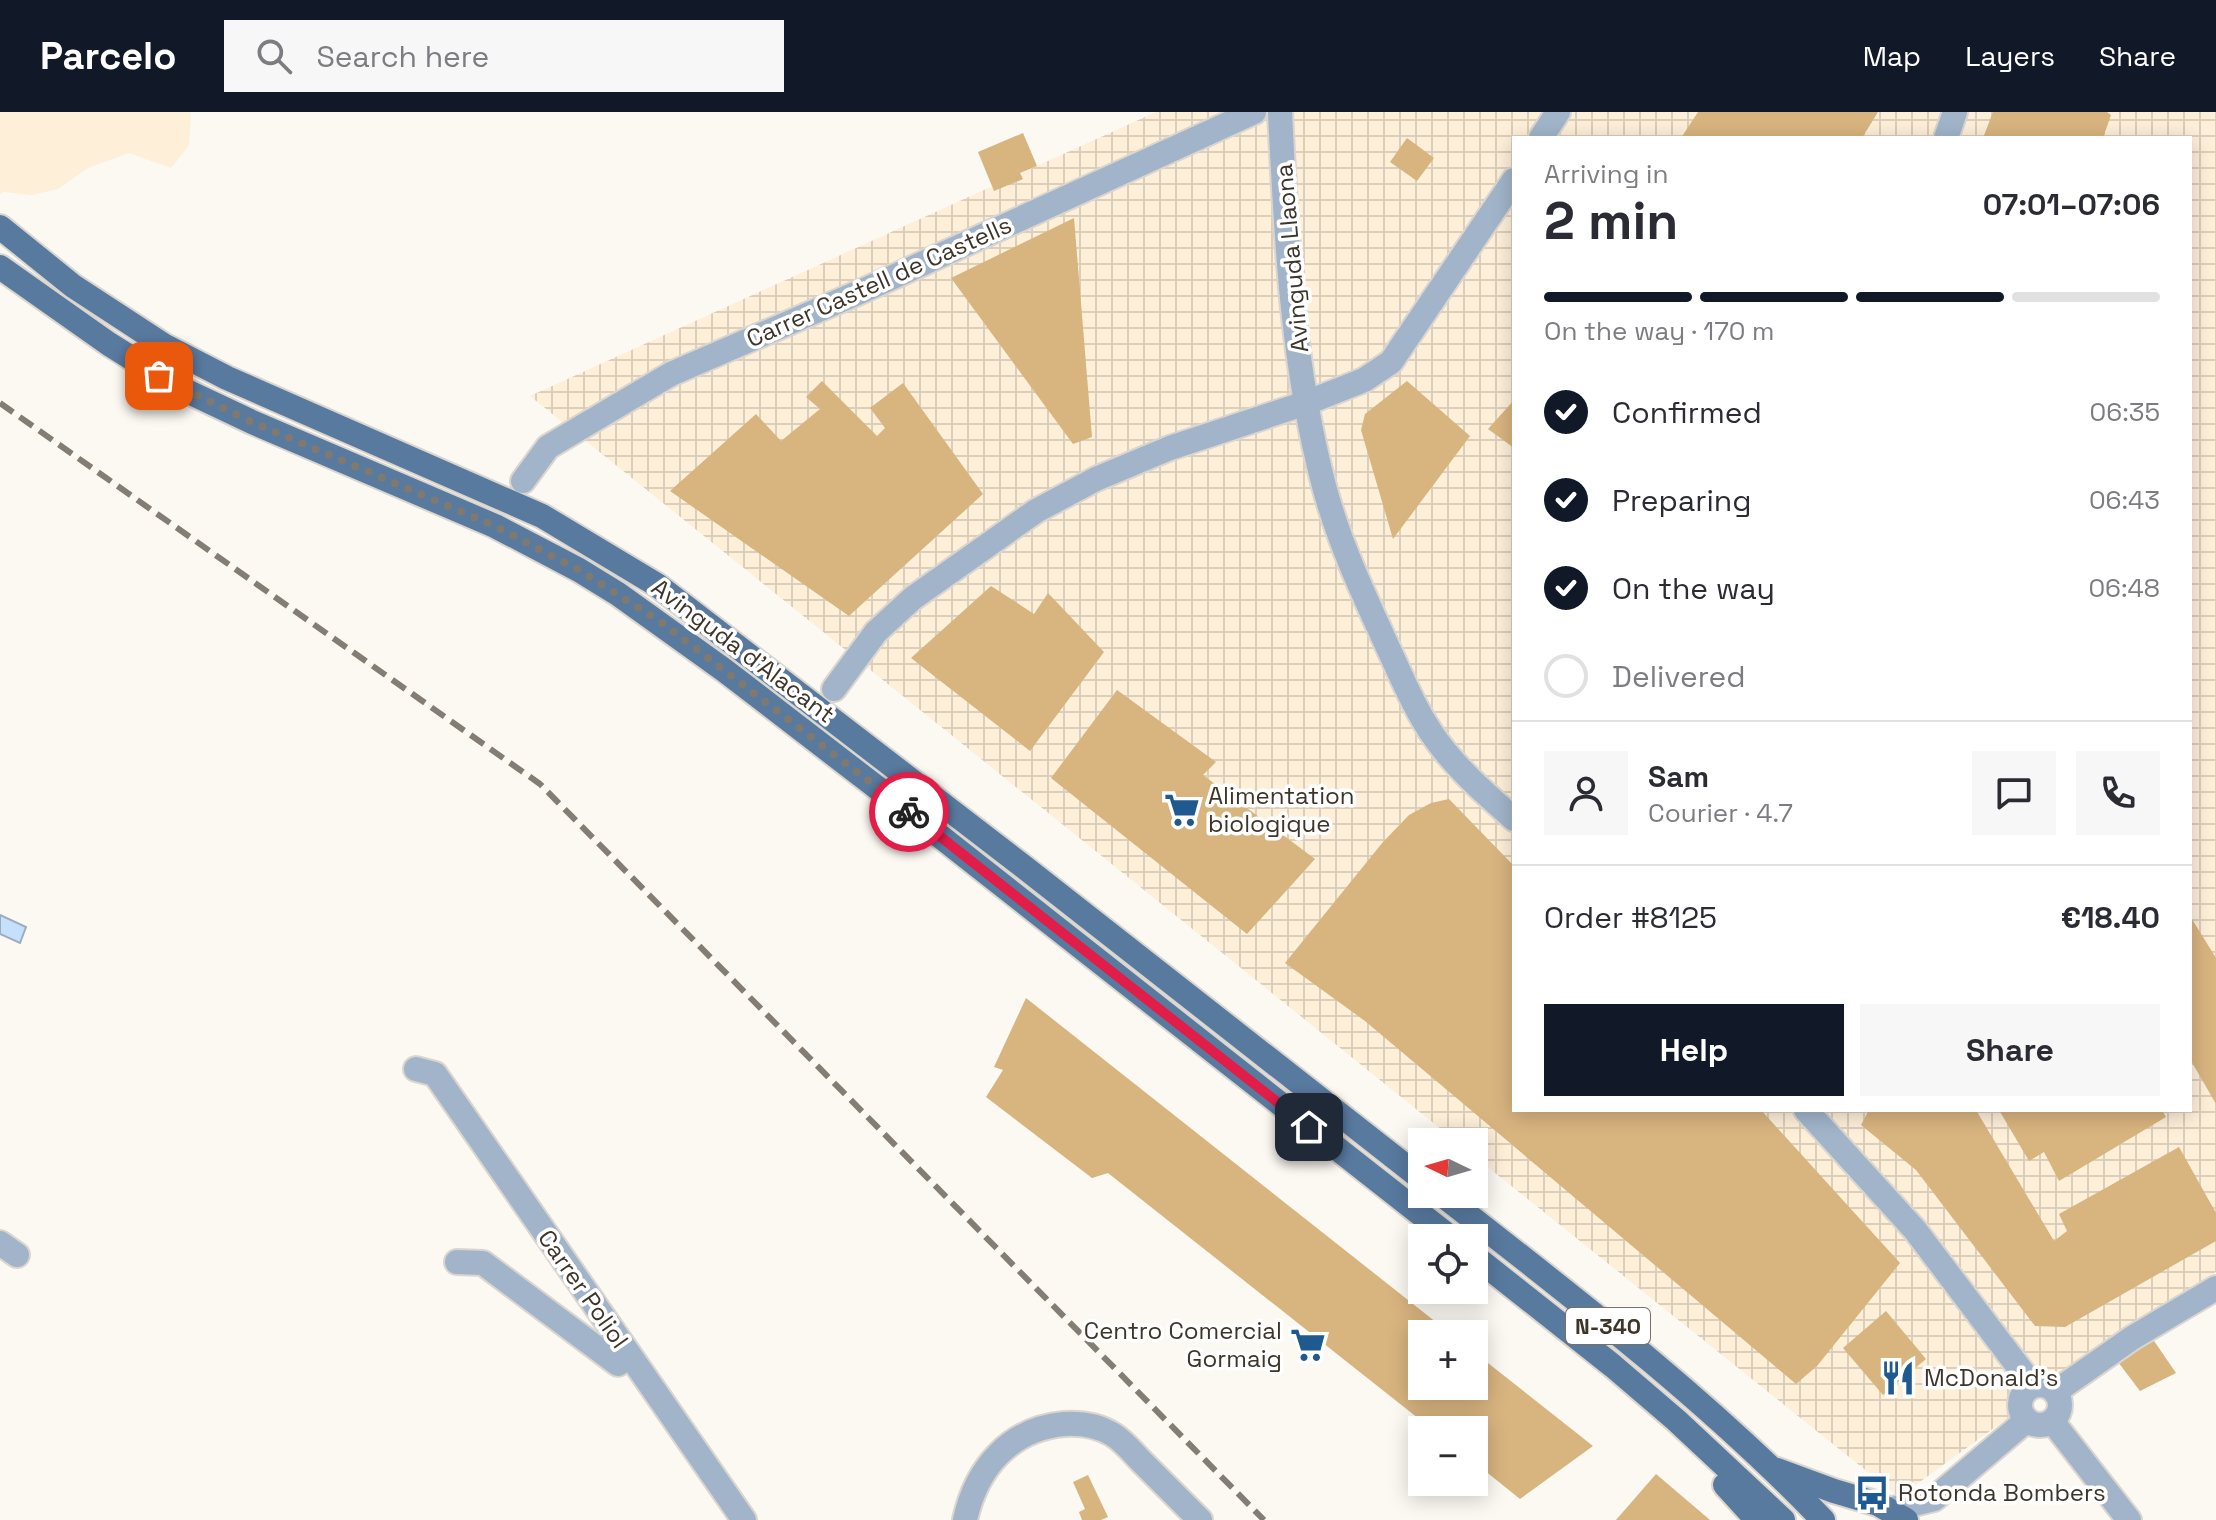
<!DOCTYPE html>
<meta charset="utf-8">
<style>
:root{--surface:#fff;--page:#f7f7f7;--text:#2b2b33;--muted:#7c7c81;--line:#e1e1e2;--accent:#111827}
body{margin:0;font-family:"Space Grotesk",sans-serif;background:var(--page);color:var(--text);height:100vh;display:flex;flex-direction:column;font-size:30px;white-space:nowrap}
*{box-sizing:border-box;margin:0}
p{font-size:26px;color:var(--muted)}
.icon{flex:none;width:44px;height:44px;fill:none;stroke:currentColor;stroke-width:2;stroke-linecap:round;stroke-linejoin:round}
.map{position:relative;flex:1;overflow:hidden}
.side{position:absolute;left:1512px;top:24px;width:680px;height:976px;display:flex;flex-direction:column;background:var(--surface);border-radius:0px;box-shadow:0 4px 20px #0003}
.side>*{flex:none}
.needle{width:52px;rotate:275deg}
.tools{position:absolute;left:1408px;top:1016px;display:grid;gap:16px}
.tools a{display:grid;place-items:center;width:80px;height:80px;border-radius:0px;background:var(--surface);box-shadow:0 4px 20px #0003;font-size:40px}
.pin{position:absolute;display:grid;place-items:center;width:68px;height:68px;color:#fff;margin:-34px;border-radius:16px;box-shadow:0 4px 12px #0006}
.courier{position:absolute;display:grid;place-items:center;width:80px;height:80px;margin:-40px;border:6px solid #e11d48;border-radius:50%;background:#fff;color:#222;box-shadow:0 2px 10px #0007}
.headline em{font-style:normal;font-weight:700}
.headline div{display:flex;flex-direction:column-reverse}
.headline{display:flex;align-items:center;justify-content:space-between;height:136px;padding:0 32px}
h1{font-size:52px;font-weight:700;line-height:60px}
.bar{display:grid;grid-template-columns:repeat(4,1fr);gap:12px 8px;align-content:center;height:96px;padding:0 32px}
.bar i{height:10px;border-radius:6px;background:var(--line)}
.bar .on{background:var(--accent)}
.bar p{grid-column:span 4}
.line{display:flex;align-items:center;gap:20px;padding:0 32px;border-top:2px solid var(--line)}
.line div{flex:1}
.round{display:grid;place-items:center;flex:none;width:84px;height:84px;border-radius:0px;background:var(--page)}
ol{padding:0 32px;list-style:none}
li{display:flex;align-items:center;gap:24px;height:88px}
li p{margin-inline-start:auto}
li .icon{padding:8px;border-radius:50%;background:var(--accent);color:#fff;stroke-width:4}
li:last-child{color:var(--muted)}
li i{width:44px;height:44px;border:4px solid var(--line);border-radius:50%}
.primary-button{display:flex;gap:16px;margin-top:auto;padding:16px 32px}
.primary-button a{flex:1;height:92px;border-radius:0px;background:var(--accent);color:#fff;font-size:32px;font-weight:700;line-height:92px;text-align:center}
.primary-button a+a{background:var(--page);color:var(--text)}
header{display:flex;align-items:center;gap:48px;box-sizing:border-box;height:112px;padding:0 40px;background:var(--accent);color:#fff}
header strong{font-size:38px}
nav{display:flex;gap:44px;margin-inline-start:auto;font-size:28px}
.search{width:560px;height:72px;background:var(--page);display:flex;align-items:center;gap:20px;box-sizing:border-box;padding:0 28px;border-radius:0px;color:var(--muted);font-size:30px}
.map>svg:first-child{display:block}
</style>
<header>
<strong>Parcelo</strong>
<div class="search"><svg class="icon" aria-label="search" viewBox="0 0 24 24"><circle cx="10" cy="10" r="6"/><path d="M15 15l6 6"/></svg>Search here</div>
<nav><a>Map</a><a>Layers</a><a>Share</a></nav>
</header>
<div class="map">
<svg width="2216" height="1408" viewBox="0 0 2216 1408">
<defs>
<pattern id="industrial-grid" width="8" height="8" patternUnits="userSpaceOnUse" patternTransform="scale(2)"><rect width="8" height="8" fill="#feefd9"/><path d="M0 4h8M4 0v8" fill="none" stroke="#dbceba"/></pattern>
</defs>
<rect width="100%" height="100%" fill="#fcf8f2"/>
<polygon fill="#feefd9" points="0,0 191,0 189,33 171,56 129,41 88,56 58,77 32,83 4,80 0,82"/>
<path fill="url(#industrial-grid)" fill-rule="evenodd" d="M1156,0H2216V1160L2108,1226L2016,1300L1899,1385L1474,1044V1030H1457L530,284ZM1514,26H2190V998H1514Z"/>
<polygon fill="#c5e0fd" stroke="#9cadbd" stroke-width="2" points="0,803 26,815 20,831 0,822"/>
<g fill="#d8b47f">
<polygon points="1698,0 1878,0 1862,26 1681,26"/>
<polygon points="1993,0 2107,0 2111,3 2103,26 1983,26"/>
<polygon points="1023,21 1037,54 1020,61 1023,67 994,79 978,40"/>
<polygon points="1407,26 1434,46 1417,69 1390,50"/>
<polygon points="1074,106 1092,325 1073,332 951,166"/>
<polygon points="822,269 877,324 885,316 870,296 903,271 983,382 849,504 670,379 756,302 781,329 820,297 806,285"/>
<polygon points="1407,269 1470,324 1393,427 1361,318 1365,302"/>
<polygon points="1514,288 1514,336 1488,317"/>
<polygon points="991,474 1034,502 1048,481 1104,540 1030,639 911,546"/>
<polygon points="1117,578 1216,650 1203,663 1315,747 1247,822 1051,666"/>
<polygon points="1449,687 1514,754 1514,998 1761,998 1900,1151 1817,1254 1796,1272 1365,909 1285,851 1383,730 1409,703 1431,691"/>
<polygon points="2190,804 2216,846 2216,992 2190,947"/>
<polygon points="1026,886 1451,1222 1422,1222 1422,1274 1474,1274 1474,1240 1593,1334 1520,1387 1474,1350 1474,1318 1433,1318 1108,1061 1092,1066 986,985 1003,958 994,955"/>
<polygon points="1869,998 1976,998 2054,1129 2067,1119 2059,1102 2179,1035 2216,1101 2216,1129 2065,1215 2035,1214 1916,1058 1861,1013"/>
<polygon points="1999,998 2162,998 2166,1005 2059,1069 2044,1040 2029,1049"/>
<polygon points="1886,1199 1926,1247 1883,1283 1843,1236"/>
<polygon points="2152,1226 2176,1261 2140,1279 2118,1250"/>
<polygon points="1656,1362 1710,1408 1616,1408"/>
<polygon points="1088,1363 1108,1405 1101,1408 1082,1408 1079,1400 1085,1397 1073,1370"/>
</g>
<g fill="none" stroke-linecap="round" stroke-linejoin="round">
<g stroke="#dad5ce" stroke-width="28">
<g id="minor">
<path d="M1280,0C1286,125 1292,253 1324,374C1338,427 1361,477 1384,527C1400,561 1415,599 1437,629C1459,659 1487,683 1514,707"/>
<polyline points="1541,26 1558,0"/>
<polyline points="1946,26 1955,0"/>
<polyline points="523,369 548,335 671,262 869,176 1254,0"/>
<polyline points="834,577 876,520 913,486 1036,399 1096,367 1170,336 1306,291 1364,268 1391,250 1514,68"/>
<polyline points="416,957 435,962 744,1408"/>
<polyline points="1806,998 1915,1118 2033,1274"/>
<polyline points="0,1131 17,1143"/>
<polyline points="457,1150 483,1151 618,1252 629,1244"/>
<circle cx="2040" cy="1293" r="20"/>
<polyline points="2055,1280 2132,1226 2216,1176"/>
<polyline points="2052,1309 2129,1408"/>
<polyline points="1889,1398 1934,1387 2027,1308"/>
<path d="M965,1408C976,1357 1009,1317 1064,1312C1080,1311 1097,1313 1112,1322C1124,1329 1133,1341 1143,1351C1162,1370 1181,1389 1200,1408"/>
</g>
</g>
<g stroke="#dad5ce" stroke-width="28">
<g id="major">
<polyline points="0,115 73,174 165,234 227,266 542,404 657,473 1024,755 1422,1067"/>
<polyline points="0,155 109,232 176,274 252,310 495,414 579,458 618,482 724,558 927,714 1451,1126"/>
<path d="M1441,1082C1573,1185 1707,1287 1823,1408"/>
<polyline points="1474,1144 1613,1254 1676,1308 1783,1408"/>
<polyline points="1777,1358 1834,1379 1878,1392 1906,1408"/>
<polyline points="1725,1373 1757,1408"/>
</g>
</g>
<use href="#minor" stroke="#a1b4c9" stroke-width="24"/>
<use href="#major" stroke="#587a9f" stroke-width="24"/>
<polyline stroke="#837d73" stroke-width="6" stroke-dasharray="16 8" stroke-linecap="butt" points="0,291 540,672 1264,1408"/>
</g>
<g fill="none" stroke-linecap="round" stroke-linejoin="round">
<polyline stroke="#80796f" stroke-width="8" stroke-dasharray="0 14.4" points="159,264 252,310 495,414 579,458 661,510 909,700"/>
<polyline stroke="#e11d48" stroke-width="10" points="909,700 1309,1015"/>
</g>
<defs>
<g id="supermarket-bare" transform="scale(2.76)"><path d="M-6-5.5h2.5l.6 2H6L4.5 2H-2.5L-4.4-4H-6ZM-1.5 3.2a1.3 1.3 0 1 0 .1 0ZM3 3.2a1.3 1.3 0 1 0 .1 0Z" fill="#1e5990" stroke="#fff" stroke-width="2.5" paint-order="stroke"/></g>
<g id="restaurant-bare" transform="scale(2.76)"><path d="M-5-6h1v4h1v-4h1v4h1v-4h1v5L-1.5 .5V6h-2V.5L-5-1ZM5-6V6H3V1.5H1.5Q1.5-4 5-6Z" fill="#1e5990" stroke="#fff" stroke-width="2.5" paint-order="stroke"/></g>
<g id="bus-bare" transform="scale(2.76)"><path d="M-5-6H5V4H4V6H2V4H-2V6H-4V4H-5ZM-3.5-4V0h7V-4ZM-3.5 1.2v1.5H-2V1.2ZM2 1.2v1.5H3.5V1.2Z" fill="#1e5990" stroke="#fff" stroke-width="2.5" paint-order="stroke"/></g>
</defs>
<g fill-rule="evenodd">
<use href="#supermarket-bare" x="1182" y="698"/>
<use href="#supermarket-bare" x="1308" y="1233"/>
<use href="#restaurant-bare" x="1898" y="1266"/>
<use href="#bus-bare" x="1872" y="1381"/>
</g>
<g text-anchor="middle" stroke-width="7" stroke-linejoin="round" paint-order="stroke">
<rect fill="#fff" stroke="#777269" stroke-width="2" x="1566" y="1196" width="84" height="36" rx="6"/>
<g font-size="22" font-weight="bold" fill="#3d3529">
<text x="1608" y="1222">N-340</text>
</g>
<g font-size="24" fill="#3d3529" stroke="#fff">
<text transform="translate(1292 146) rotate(-95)" y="8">Avinguda Llaona</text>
<text transform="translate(879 170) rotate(-24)" y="8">Carrer Castell de Castells</text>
<text transform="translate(743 539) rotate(37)" y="8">Avinguda d'Alacant</text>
<text transform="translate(583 1177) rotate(55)" y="8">Carrer Poliol</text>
</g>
<g font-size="24" fill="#3d3529" stroke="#fff" text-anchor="start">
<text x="1208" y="692">Alimentation<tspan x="1208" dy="28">biologique</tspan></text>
<text x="1282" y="1227" text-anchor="end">Centro Comercial<tspan x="1282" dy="28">Gormaig</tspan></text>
<text x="1924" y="1274">McDonald's</text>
<text x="1898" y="1389">Rotonda Bombers</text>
</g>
</g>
</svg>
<div class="tools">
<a><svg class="needle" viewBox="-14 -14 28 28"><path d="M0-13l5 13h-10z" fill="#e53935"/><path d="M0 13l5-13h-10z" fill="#7c7c81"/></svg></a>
<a><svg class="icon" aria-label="locate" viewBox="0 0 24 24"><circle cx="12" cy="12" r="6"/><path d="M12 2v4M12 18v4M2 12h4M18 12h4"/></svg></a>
<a>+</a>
<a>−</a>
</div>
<div class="pin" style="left:159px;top:264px;background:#ea580c"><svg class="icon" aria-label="bag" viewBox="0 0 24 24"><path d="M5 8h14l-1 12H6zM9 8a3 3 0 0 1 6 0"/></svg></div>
<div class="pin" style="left:1309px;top:1015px;background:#1f2937"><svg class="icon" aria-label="home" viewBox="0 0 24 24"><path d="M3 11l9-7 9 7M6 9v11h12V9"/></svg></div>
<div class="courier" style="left:909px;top:700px"><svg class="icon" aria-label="bike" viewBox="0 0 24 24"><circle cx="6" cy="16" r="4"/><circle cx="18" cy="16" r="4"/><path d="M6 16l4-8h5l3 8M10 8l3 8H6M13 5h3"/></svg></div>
<section class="side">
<div class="headline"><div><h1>2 min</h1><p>Arriving in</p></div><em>07:01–07:06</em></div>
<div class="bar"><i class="on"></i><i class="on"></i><i class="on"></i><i></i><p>On the way · 170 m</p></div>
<ol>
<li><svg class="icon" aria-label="check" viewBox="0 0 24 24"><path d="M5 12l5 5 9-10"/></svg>Confirmed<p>06:35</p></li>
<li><svg class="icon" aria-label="check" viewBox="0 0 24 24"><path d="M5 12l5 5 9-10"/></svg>Preparing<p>06:43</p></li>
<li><svg class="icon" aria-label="check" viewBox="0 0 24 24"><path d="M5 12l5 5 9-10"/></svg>On the way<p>06:48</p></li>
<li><i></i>Delivered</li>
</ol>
<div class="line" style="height:144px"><a class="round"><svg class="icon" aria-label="person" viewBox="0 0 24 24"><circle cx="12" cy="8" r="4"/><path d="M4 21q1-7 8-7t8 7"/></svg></a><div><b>Sam</b><p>Courier · 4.7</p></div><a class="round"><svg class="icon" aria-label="chat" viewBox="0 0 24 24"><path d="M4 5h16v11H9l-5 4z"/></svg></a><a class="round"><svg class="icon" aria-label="phone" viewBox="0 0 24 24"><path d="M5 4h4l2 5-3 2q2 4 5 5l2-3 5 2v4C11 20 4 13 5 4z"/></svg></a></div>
<div class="line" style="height:104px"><div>Order #8125</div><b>€18.40</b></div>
<div class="primary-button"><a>Help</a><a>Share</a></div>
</section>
</div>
